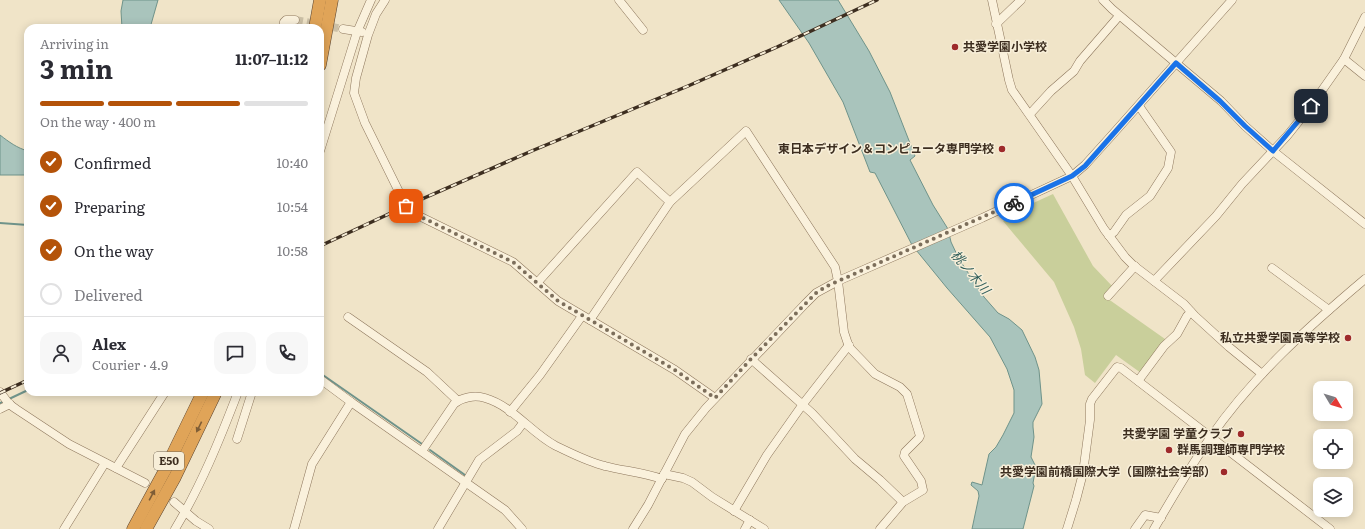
<!DOCTYPE html>
<meta charset="utf-8">
<style>
:root{--surface:#fff;--page:#f7f7f7;--text:#2b2b33;--muted:#7c7c81;--line:#e1e1e2;--accent:#b45309}
body{margin:0;font-family:Literata,"Noto Sans JP",serif;background:var(--page);color:var(--text);height:100vh;display:flex;flex-direction:column;font-size:15px;white-space:nowrap}
*{box-sizing:border-box;margin:0}
p{font-size:13px;color:var(--muted)}
.icon{flex:none;width:22px;height:22px;fill:none;stroke:currentColor;stroke-width:2;stroke-linecap:round;stroke-linejoin:round}
.map{position:relative;flex:1;overflow:hidden}
.sheet{position:absolute;left:24px;top:24px;width:300px;height:372px;display:flex;flex-direction:column;background:var(--surface);border-radius:12px;box-shadow:0 2px 10px #0003}
.sheet>*{flex:none}
.needle{width:26px;rotate:128deg}
.controls{position:absolute;left:1313px;top:381px;display:grid;gap:8px}
.controls a{display:grid;place-items:center;width:40px;height:40px;border-radius:8px;background:var(--surface);box-shadow:0 2px 10px #0003;font-size:20px}
.pin{position:absolute;display:grid;place-items:center;width:34px;height:34px;color:#fff;margin:-17px;border-radius:8px;box-shadow:0 2px 6px #0006}
.courier{position:absolute;display:grid;place-items:center;width:40px;height:40px;margin:-20px;border:3px solid #1a73e8;border-radius:50%;background:#fff;color:#222;box-shadow:0 1px 5px #0007}
.head em{font-style:normal;font-weight:700}
.head div{display:flex;flex-direction:column-reverse}
.head{display:flex;align-items:center;justify-content:space-between;height:68px;padding:0 16px}
h1{font-size:26px;font-weight:700;line-height:30px}
.bar{display:grid;grid-template-columns:repeat(4,1fr);gap:6px 4px;align-content:center;height:48px;padding:0 16px}
.bar i{height:5px;border-radius:3px;background:var(--line)}
.bar .on{background:var(--accent)}
.bar p{grid-column:span 4}
.line{display:flex;align-items:center;gap:10px;padding:0 16px;border-top:1px solid var(--line)}
.line div{flex:1}
.round{display:grid;place-items:center;flex:none;width:42px;height:42px;border-radius:12px;background:var(--page)}
ol{padding:0 16px;list-style:none}
li{display:flex;align-items:center;gap:12px;height:44px}
li p{margin-inline-start:auto}
li .icon{padding:4px;border-radius:50%;background:var(--accent);color:#fff;stroke-width:4}
li:last-child{color:var(--muted)}
li i{width:22px;height:22px;border:2px solid var(--line);border-radius:50%}
.map>svg:first-child{display:block}
</style>
<div class="map">
<svg width="1365" height="529" viewBox="0 0 1365 529">
<rect width="100%" height="100%" fill="#f0e4c8"/>
<polygon fill="#c9cf9b" points="1053,194 1093,266 1113,287 1104,296 1165,339 1141,373 1116,355 1095,383 1085,375 1081,349 1074,327 1054,282 1003,221 1018,210"/>
<g fill="#a9c4bc" stroke="#6f938a">
<polygon points="123,0 158,0 150,28 122,28 121,11"/>
<polygon points="779,0 838,0 869,51 890,92 915,156 910,160 933,205 948,229 951,242 959,259 984,297 998,313 1009,319 1022,330 1035,357 1039,370 1042,404 1033,422 1033,427 1034,437 1031,457 1036,467 1033,483 1034,486 1023,529 972,529 979,496 978,491 971,485 972,482 982,485 989,454 996,447 1003,435 1014,413 1014,390 1007,369 990,337 947,288 912,245 875,173 870,172 843,102 809,43"/>
<path d="M0,135C9,142 17,148 28,151V175H0Z"/>
</g>
<g fill="none" stroke-linecap="round" stroke-linejoin="round">
<g stroke="#6f938a" stroke-width="2">
<polyline points="0,223 28,225"/>
<polyline points="320,373 422,444"/>
<polyline points="9,399 28,390"/>
<polyline points="0,403 5,401"/>
<polyline points="430,450 465,475"/>
</g>
<polyline stroke="#ccc0a6" stroke-width="8" stroke-dasharray="8 4" stroke-linecap="butt" points="295,20 343,29"/>
<g stroke="#8d765c" stroke-width="9">
<g id="minor">
<polyline points="385,0 376,14 368,35 356,78 354,93 365,123 406,206 415,214 513,262 558,301 675,370 715,398"/>
<polyline points="619,0 643,30"/>
<polyline points="992,0 1009,80 1012,90 1072,176 1104,229 1125,257 1133,265 1184,304 1195,316 1229,347 1262,374"/>
<polyline points="1103,0 1112,9 1221,101 1245,126 1273,151 1365,224"/>
<polyline points="996,24 1021,0"/>
<polyline points="283,28 284,22 286,20 295,20"/>
<polyline points="343,29 362,32"/>
<polyline points="1344,59 1365,76"/>
<polyline points="1030,114 1051,91 1074,71 1080,61 1119,16"/>
<polyline points="320,151 357,32 371,0"/>
<polyline points="1109,236 1114,232 1126,215 1150,196 1168,168 1171,152 1139,106"/>
<polyline points="1272,268 1329,310"/>
<polyline points="1154,281 1216,216 1242,184 1287,136 1311,106 1344,59 1365,17"/>
<polyline points="537,283 637,172 670,202"/>
<polyline points="1108,296 1135,266"/>
<polyline points="348,317 427,372 458,401"/>
<polyline points="590,320 670,202 746,131 835,267 838,281 844,332 849,347 875,374 900,387 907,394 920,436 919,438 905,452 904,456 921,481 923,490 903,502 880,529"/>
<polyline points="751,359 812,413 855,459 880,480 903,502"/>
<polyline points="320,379 351,402 505,510 522,529"/>
<polyline points="1138,381 1164,346 1177,334 1187,316 1191,312"/>
<polyline points="0,392 9,404 16,409 69,444 145,483"/>
<polyline points="0,409 10,404"/>
<polyline points="510,412 540,375 582,316"/>
<polyline points="237,439 252,392"/>
<path d="M422,451L454,404C462,397 475,395 485,398C513,406 531,433 556,446C571,453 588,462 605,466C624,471 642,472 662,479"/>
<polyline points="116,468 165,392"/>
<polyline points="664,474 683,478 692,482 712,497 764,529"/>
<polyline points="174,502 196,521 209,529"/>
<polyline points="734,511 767,455 803,404 849,345"/>
<polyline points="64,529 105,463"/>
<path d="M175,529C201,486 220,439 238,392"/>
<polyline points="294,529 312,464 351,402"/>
<polyline points="438,529 479,460 517,431 523,423"/>
<polyline points="633,529 648,505 685,434 706,408 805,304 816,293 838,281 982,218 1072,176 1085,165 1112,135 1232,0"/>
<polyline points="745,529 750,520"/>
<polyline points="1067,529 1076,500 1083,473 1090,420 1090,404 1092,399 1117,367 1121,368 1138,381 1330,529"/>
<polyline points="1135,529 1145,515 1161,518"/>
<path d="M1154,529C1172,498 1190,467 1210,438C1252,377 1308,327 1365,279"/>
</g>
</g>
<g stroke="#5b4430" stroke-width="13">
<g id="highway">
<polyline points="315,28 320,0"/>
<polyline points="320,65 332,0"/>
<polyline points="133,529 164,472 203,392"/>
<polyline points="146,529 175,477 216,392"/>
</g>
</g>
<use href="#minor" stroke="#faf1dc" stroke-width="8"/>
<use href="#highway" stroke="#e0a458" stroke-width="12"/>
<g stroke="#3d2e20" stroke-width="3.5">
<g id="rail">
<polyline points="320,246 406,206 534,150 688,86 777,47 877,0"/>
<polyline points="0,393 28,380"/>
</g>
</g>
<use href="#rail" stroke="#f7eed8" stroke-width="2" stroke-dasharray="6" stroke-linecap="butt"/>
</g>
<defs><path id="oneway-solid" d="M-6-.8H1V-3.2L6.5 0L1 3.2V.8H-6Z"/></defs>
<g fill="#7e5d36">
<use href="#oneway-solid" transform="translate(199 427) rotate(116)"/>
<use href="#oneway-solid" transform="translate(152 495) rotate(-62)"/>
</g>
<g fill="none" stroke-linecap="round" stroke-linejoin="round">
<polyline stroke="#7c6e5b" stroke-width="4" stroke-dasharray="0 7.2" points="406,206 415,214 513,262 558,301 675,370 715,398 751,359 816,293 827,286 1014,203"/>
<polyline stroke="#1a73e8" stroke-width="5" points="1014,203 1072,176 1085,166 1176,63 1220,101 1245,126 1273,151 1311,106"/>
</g>
<g fill="#9e2a2b" stroke="#f7eed8" stroke-width="1.5">
<circle cx="955" cy="47" r="4"/>
<circle cx="1002" cy="149" r="4"/>
<circle cx="1348" cy="338" r="4"/>
<circle cx="1241" cy="434" r="4"/>
<circle cx="1169" cy="450" r="4"/>
<circle cx="1224" cy="472" r="4"/>
</g>
<g text-anchor="middle" stroke-width="3" stroke-linejoin="round" paint-order="stroke">
<rect fill="#f7eed8" stroke="#756857" stroke-width="1" x="154" y="452" width="30" height="18" rx="3"/>
<g font-size="11" font-weight="bold" fill="#3d2e20">
<text x="169" y="465">E50</text>
</g>
<g font-size="12" font-weight="bold" fill="#3d2e20" stroke="#f7eed8" text-anchor="end">
<text x="963" y="51" text-anchor="start">共愛学園小学校</text>
<text x="994" y="153">東日本デザイン＆コンピュータ専門学校</text>
<text x="1340" y="342">私立共愛学園高等学校</text>
<text x="1233" y="438">共愛学園 学童クラブ</text>
<text x="1177" y="454" text-anchor="start">群馬調理師専門学校</text>
<text x="1216" y="476">共愛学園前橋国際大学（国際社会学部）</text>
</g>
<g font-size="13" font-style="italic" fill="#2f5d5a" stroke="#f7eed8">
<text transform="translate(971 272) rotate(50)" y="5">桃ノ木川</text>
</g>
</g>
</svg>
<div class="controls">
<a><svg class="needle" viewBox="-14 -14 28 28"><path d="M0-13l5 13h-10z" fill="#e53935"/><path d="M0 13l5-13h-10z" fill="#7c7c81"/></svg></a>
<a><svg class="icon" aria-label="locate" viewBox="0 0 24 24"><circle cx="12" cy="12" r="6"/><path d="M12 2v4M12 18v4M2 12h4M18 12h4"/></svg></a>
<a><svg class="icon" aria-label="layers" viewBox="0 0 24 24"><path d="M12 4l9 5-9 5-9-5zM3 14l9 5 9-5"/></svg></a>
</div>
<div class="pin" style="left:406px;top:206px;background:#ea580c"><svg class="icon" aria-label="bag" viewBox="0 0 24 24"><path d="M5 8h14l-1 12H6zM9 8a3 3 0 0 1 6 0"/></svg></div>
<div class="pin" style="left:1311px;top:106px;background:#1f2937"><svg class="icon" aria-label="home" viewBox="0 0 24 24"><path d="M3 11l9-7 9 7M6 9v11h12V9"/></svg></div>
<div class="courier" style="left:1014px;top:203px"><svg class="icon" aria-label="bike" viewBox="0 0 24 24"><circle cx="6" cy="16" r="4"/><circle cx="18" cy="16" r="4"/><path d="M6 16l4-8h5l3 8M10 8l3 8H6M13 5h3"/></svg></div>
<section class="sheet">
<div class="head"><div><h1>3 min</h1><p>Arriving in</p></div><em>11:07–11:12</em></div>
<div class="bar"><i class="on"></i><i class="on"></i><i class="on"></i><i></i><p>On the way · 400 m</p></div>
<ol>
<li><svg class="icon" aria-label="check" viewBox="0 0 24 24"><path d="M5 12l5 5 9-10"/></svg>Confirmed<p>10:40</p></li>
<li><svg class="icon" aria-label="check" viewBox="0 0 24 24"><path d="M5 12l5 5 9-10"/></svg>Preparing<p>10:54</p></li>
<li><svg class="icon" aria-label="check" viewBox="0 0 24 24"><path d="M5 12l5 5 9-10"/></svg>On the way<p>10:58</p></li>
<li><i></i>Delivered</li>
</ol>
<div class="line" style="height:72px"><a class="round"><svg class="icon" aria-label="person" viewBox="0 0 24 24"><circle cx="12" cy="8" r="4"/><path d="M4 21q1-7 8-7t8 7"/></svg></a><div><b>Alex</b><p>Courier · 4.9</p></div><a class="round"><svg class="icon" aria-label="chat" viewBox="0 0 24 24"><path d="M4 5h16v11H9l-5 4z"/></svg></a><a class="round"><svg class="icon" aria-label="phone" viewBox="0 0 24 24"><path d="M5 4h4l2 5-3 2q2 4 5 5l2-3 5 2v4C11 20 4 13 5 4z"/></svg></a></div>
</section>
</div>
